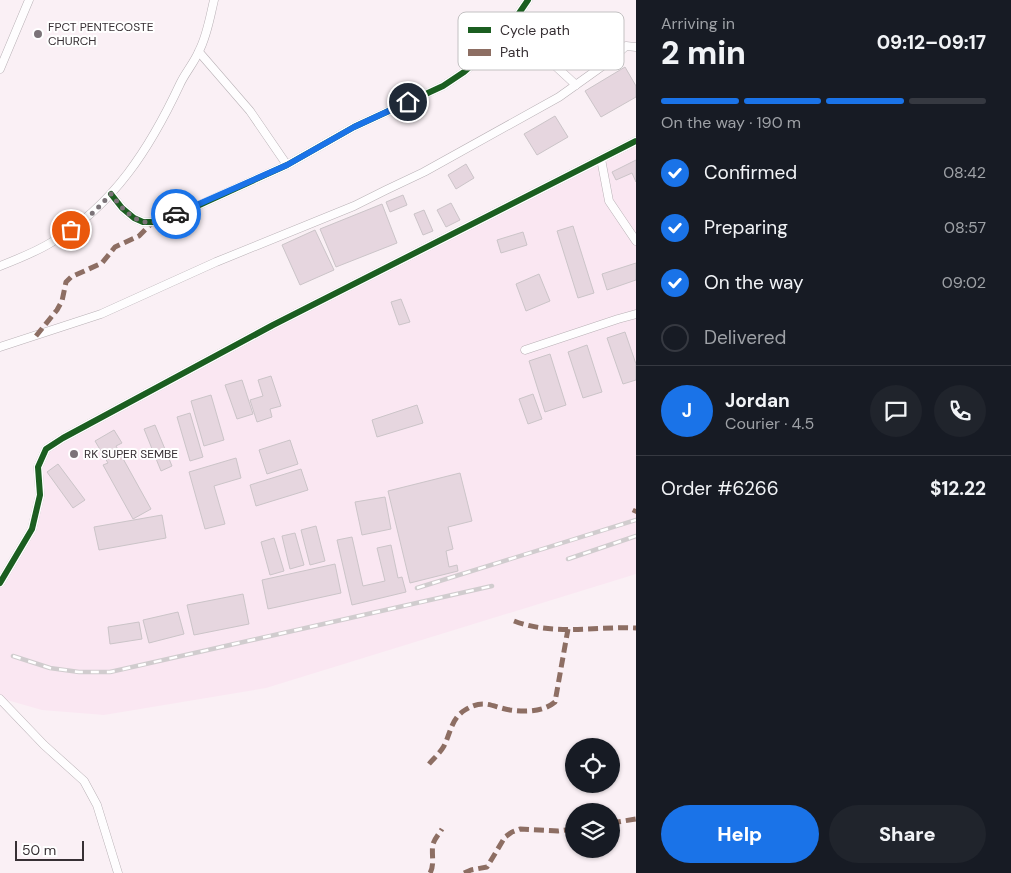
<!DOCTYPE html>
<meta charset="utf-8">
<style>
:root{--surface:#171b24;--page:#20242c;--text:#f1f3f6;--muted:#9ea1a6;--line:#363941;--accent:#1a73e8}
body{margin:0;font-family:"DM Sans",sans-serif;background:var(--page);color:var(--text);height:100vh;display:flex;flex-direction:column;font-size:19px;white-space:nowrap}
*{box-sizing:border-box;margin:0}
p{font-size:16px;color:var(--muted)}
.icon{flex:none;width:28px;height:28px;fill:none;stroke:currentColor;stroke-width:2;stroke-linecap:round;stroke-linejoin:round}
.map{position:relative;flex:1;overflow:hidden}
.details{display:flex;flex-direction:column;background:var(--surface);width:375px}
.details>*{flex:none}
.buttons{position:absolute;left:565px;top:738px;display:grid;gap:10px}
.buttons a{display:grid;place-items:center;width:55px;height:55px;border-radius:50%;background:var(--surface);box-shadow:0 1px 4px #0004;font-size:25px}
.scale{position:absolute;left:15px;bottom:12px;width:69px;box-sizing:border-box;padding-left:5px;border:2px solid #373034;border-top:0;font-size:14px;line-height:18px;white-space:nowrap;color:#373034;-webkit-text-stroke:4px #fff;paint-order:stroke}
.pin{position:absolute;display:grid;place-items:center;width:42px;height:42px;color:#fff;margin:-21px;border:2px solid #fff;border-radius:50%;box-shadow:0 1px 5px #0007}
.courier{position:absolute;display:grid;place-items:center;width:50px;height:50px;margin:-25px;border:4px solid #1a73e8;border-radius:50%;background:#fff;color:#222;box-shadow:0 1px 6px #0007}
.summary em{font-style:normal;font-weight:800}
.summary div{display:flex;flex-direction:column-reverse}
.summary{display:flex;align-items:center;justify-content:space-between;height:85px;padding:0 25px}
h1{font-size:32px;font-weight:800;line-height:38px}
.bar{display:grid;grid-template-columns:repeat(4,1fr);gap:8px 5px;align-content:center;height:60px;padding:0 25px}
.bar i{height:6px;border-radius:4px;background:var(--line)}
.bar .current{background:var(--accent)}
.bar p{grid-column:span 4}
.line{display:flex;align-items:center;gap:12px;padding:0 25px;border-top:1px solid var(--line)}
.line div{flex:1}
.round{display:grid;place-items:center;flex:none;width:52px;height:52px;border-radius:26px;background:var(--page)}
ol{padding:0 25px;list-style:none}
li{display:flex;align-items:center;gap:15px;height:55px}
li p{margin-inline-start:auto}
li .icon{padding:5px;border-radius:50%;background:var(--accent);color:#fff;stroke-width:4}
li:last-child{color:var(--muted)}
li i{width:28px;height:28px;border:2px solid var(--line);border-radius:50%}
.button{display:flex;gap:10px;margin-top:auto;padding:10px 25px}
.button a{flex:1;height:58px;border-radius:30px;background:var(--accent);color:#fff;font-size:20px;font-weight:800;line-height:58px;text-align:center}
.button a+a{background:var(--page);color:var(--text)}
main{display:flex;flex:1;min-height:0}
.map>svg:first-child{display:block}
</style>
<main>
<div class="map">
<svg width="636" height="873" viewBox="0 0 636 873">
<rect width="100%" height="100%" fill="#faf0f5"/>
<polygon fill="#fae7f2" points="636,141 636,574 266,688 104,715 42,710 0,698 0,583 32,529 40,495 38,467 46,449 273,325"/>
<g fill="#e6d6df" stroke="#cbc4c8">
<polygon points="625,67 636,86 636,97 601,117 585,91"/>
<polygon points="555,116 568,137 537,155 524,134"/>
<polygon points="636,160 636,182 632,173 616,180 612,172"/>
<polygon points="466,164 474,178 456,189 448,175"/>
<polygon points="403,195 407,205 390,212 386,202"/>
<polygon points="451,203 460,220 446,227 437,210"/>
<polygon points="382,204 397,243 336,267 320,229"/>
<polygon points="424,210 433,231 423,235 414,214"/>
<polygon points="573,226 594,293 578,298 557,231"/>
<polygon points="315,230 334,270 300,285 282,245"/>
<polygon points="523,232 527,245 501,253 497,240"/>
<polygon points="636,263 636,280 607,290 602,274"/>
<polygon points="539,274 550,301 526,311 516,284"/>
<polygon points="401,299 410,322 399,325 391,302"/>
<polygon points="625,332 636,364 636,380 623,384 607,338"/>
<polygon points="587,345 602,392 583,398 568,352"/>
<polygon points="550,354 566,405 545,412 529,361"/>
<polygon points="271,376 281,406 270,409 272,417 257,422 250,400 263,396 258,380"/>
<polygon points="242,380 253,414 237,419 225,385"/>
<polygon points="533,394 542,419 528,424 519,399"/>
<polygon points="211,395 224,440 204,446 191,401"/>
<polygon points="417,405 423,423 377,437 372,420"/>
<polygon points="190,413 203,457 190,461 177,417"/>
<polygon points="155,425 172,466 161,471 144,429"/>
<polygon points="114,430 122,443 116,446 151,509 133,519 103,465 108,463 95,441"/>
<polygon points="290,440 298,464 267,474 259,450"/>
<polygon points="236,458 241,478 214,486 225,524 205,529 189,472"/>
<polygon points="58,464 85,500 73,508 47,472"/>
<polygon points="301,469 308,490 256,506 250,485"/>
<polygon points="460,473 472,521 448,527 453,549 446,551 449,567 457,565 458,571 410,583 388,491"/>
<polygon points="385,497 391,529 362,535 355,502"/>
<polygon points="162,515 166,538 99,550 94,527"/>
<polygon points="316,526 325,561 310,565 301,530"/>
<polygon points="295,533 304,565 290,569 282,536"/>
<polygon points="352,537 363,586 385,581 377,548 391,545 398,578 402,577 406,592 352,605 337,540"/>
<polygon points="274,538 284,571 270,575 261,542"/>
<polygon points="335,564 341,593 268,609 262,580"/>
<polygon points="243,594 249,624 194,635 187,605"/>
<polygon points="178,612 184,634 149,643 143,620"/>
<polygon points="139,622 142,639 110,644 108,627"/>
</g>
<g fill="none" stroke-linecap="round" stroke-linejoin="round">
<g stroke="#b8b0b5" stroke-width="9">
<g id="street">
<polyline points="511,25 576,85"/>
<polyline points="199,52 250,111 287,165"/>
<polyline points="0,69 29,0"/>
<polyline points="601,159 609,201 636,241"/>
<polyline points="111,194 122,208 134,218 143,222 153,222 184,212 287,165 354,127 443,86 464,72 482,56 511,25 528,0"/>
<path d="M0,266C18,259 36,252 52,242C114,205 150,148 180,84C185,73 194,63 199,51C207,36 210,17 214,0"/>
<polyline points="0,347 101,314 216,262 354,206 386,190 424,172 559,97 608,62 626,46 636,47"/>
<polyline points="525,350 618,319 636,314"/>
<polyline points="0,583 32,529 40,495 38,467 46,449 63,438 273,325 636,141"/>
<polyline points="0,699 44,745 84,781 97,805 118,873"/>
</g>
</g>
<use href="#street" stroke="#fefdfe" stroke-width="8"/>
<g stroke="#d0ccce" stroke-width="4.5">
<g id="rail">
<polyline points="568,559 636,536"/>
<polyline points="417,588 636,520"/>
<polyline points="13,656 50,668 79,672 110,672 492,586"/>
</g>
</g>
<use href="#rail" stroke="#fff" stroke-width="2.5" stroke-dasharray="8" stroke-linecap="butt"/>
<g stroke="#8d6e63" stroke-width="5" stroke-dasharray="10 5" stroke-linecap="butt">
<polyline points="36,336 57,310 62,301 66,282 71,277 102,263 115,247 139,236 153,222"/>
<polyline points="634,513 636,509"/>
<path d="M514,621C553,636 596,626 636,628"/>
<path d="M429,764C434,758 440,753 444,746C451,732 451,719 465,710C484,698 492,707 510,710C525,712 543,712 555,702L568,629"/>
<polyline points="611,823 636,819"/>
<path d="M430,873C435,865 431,853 433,844C435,838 439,834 442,829"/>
<polyline points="464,873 471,870 487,867 505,837 512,832 520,829 558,831 574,829"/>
</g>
<g stroke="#fff" stroke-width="9">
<g id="cycleway">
<polyline points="111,194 122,208 134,218 143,222 153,222 184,212 287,165 354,127 443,86 464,72 482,56 511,25 528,0"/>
<polyline points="0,583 32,529 40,495 38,467 46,449 63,438 273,325 636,141"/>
</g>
</g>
<use href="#cycleway" stroke="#1b5e20" stroke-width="6"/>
</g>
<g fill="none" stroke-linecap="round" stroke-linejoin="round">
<path stroke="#7b7378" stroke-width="5" stroke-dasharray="0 9" d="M71,230L94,212L111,194C121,207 135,225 153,222C161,221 169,216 176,214"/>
<polyline stroke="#1a73e8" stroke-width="6" points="176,214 287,165 354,127 408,102"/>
</g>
<g fill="#7b7378" stroke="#fff" stroke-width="2">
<circle cx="38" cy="34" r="5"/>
<circle cx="74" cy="454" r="5"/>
</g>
<g text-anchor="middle" stroke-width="4" stroke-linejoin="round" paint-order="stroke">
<g font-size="12" fill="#373034" stroke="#fff" text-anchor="start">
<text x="48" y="31">FPCT PENTECOSTE<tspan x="48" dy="14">CHURCH</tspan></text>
<text x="84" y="458">RK SUPER SEMBE</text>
</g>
</g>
<rect x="458" y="12" width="166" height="58" rx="8" fill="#fff" stroke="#c3c1c2" stroke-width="1"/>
<rect x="468" y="27" width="23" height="6" fill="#1b5e20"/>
<rect x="468" y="49" width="23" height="7" fill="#8d6e63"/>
<g font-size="14" fill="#373034">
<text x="500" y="35">Cycle path</text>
<text x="500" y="57">Path</text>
</g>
</svg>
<div class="buttons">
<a><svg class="icon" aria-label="locate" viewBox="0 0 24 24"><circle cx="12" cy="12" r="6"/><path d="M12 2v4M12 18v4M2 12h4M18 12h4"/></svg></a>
<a><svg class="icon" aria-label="layers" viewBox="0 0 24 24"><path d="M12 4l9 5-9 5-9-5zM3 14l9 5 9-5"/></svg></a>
</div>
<div class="scale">50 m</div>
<div class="pin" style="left:71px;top:230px;background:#ea580c"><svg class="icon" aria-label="bag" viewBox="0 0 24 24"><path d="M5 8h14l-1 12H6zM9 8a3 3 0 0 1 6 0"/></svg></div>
<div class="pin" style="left:408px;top:102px;background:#1f2937"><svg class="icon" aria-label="home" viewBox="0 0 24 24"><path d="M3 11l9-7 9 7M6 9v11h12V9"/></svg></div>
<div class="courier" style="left:176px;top:214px"><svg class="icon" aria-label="car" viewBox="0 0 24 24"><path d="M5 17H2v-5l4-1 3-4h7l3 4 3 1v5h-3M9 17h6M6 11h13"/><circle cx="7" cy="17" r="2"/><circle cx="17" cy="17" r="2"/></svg></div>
</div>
<section class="details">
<div class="summary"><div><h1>2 min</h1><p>Arriving in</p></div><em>09:12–09:17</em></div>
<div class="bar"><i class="current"></i><i class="current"></i><i class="current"></i><i></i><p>On the way · 190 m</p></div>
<ol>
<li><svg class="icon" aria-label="check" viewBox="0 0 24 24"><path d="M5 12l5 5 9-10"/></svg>Confirmed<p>08:42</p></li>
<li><svg class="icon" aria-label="check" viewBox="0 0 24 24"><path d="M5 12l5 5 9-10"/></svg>Preparing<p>08:57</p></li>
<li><svg class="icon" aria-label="check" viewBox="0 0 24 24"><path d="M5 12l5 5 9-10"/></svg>On the way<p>09:02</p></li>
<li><i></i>Delivered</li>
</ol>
<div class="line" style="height:90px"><b class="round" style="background:var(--accent);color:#fff">J</b><div><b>Jordan</b><p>Courier · 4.5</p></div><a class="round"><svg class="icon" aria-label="chat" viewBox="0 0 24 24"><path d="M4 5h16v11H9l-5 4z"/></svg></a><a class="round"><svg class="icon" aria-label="phone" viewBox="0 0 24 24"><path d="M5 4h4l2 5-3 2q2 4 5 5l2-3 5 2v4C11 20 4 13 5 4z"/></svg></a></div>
<div class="line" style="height:65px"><div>Order #6266</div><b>$12.22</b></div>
<div class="button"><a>Help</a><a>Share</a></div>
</section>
</main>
